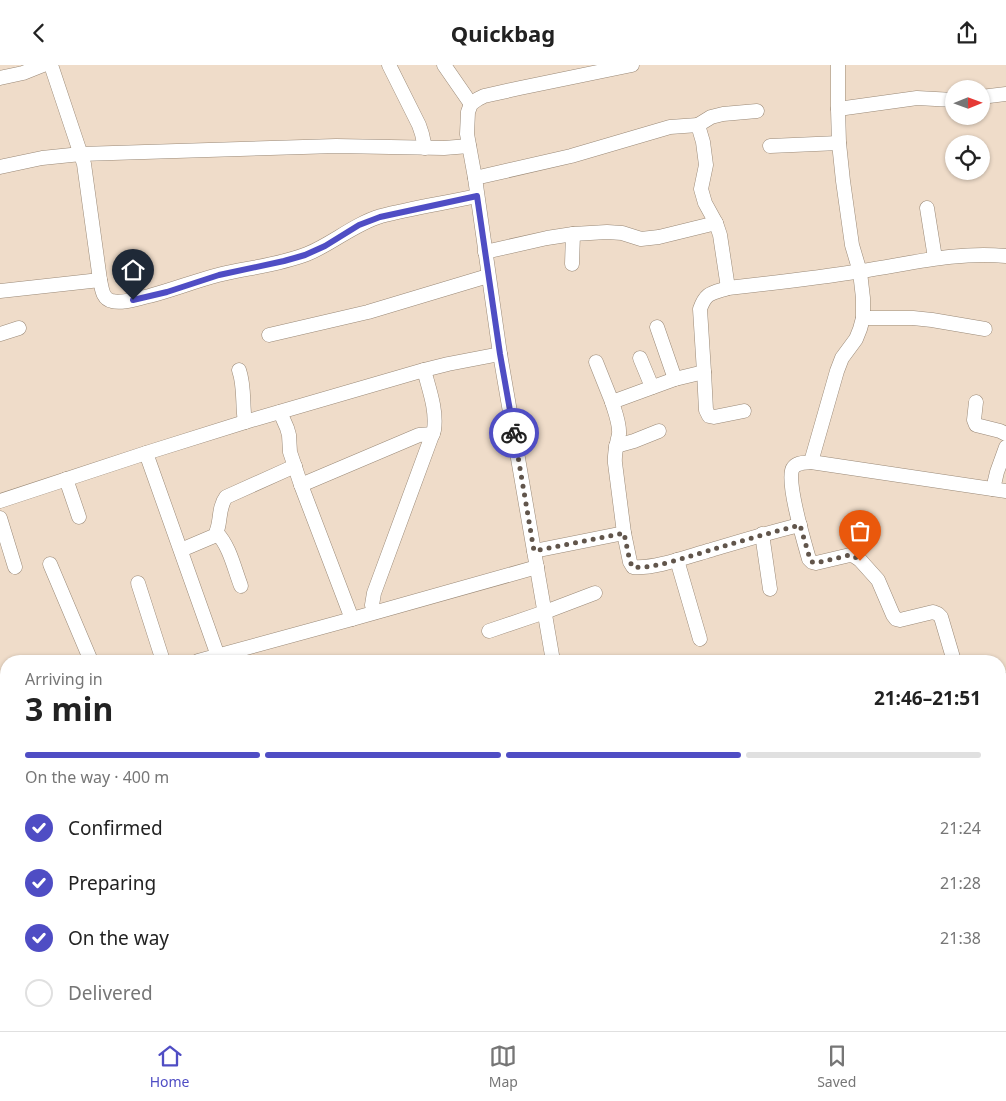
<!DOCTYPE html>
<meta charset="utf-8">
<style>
:root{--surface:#fff;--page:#f2f2f2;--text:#222;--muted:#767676;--line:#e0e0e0;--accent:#4f4dc4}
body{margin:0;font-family:"Noto Sans",sans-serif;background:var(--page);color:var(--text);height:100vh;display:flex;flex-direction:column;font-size:19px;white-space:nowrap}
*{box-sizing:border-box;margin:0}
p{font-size:16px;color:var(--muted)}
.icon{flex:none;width:28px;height:28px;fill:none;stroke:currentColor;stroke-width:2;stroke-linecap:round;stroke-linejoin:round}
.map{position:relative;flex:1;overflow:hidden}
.side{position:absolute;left:0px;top:590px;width:1006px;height:376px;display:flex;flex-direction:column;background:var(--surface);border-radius:20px 20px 0 0;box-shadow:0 1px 4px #0004}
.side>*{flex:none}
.needle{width:32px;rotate:89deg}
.controls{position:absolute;left:945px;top:15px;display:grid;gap:10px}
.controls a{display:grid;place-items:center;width:45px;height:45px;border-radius:50%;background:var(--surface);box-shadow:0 1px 4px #0004;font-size:25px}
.pin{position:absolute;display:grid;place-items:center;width:42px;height:42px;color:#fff;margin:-51px -21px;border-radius:50% 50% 50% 0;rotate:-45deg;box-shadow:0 0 5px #0007}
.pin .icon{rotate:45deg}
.courier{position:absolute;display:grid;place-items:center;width:50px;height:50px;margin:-25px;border:4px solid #4f4dc4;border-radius:50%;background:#fff;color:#222;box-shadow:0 1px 6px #0007}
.headline em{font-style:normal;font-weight:700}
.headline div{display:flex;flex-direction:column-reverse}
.headline{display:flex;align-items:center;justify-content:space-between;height:85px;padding:0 25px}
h1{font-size:32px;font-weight:700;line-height:38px}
.bar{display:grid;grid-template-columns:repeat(4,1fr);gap:8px 5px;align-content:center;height:60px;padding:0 25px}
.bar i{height:6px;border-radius:4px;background:var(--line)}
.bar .active{background:var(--accent)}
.bar p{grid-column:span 4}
ol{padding:0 25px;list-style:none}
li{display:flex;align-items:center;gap:15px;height:55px}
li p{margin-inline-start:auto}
li .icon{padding:5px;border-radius:50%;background:var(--accent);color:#fff;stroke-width:4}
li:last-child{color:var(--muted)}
li i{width:28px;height:28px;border:2px solid var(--line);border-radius:50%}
header{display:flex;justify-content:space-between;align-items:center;height:65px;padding:0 25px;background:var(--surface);font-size:22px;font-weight:700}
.dock{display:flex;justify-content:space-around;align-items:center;height:70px;border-top:1px solid var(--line);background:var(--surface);font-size:14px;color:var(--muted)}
.dock a{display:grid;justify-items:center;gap:2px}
.dock .active{color:var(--accent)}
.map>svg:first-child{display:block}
</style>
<header><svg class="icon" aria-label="back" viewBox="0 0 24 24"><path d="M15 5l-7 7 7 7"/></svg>Quickbag<svg class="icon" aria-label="share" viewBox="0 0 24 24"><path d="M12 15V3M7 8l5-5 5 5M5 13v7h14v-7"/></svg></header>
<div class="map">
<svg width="1006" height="966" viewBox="0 0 1006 966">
<rect width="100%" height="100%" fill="#efdcc9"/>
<polygon fill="#e9ced2" points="1006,948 1006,966 906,966 939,960 1000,960 1000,949"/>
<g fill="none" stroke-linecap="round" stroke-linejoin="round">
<g stroke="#9a8977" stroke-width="15">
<g id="minor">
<path d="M51,0L84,99L100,215C102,223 102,234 112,236C122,239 139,233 149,231C172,225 195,216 218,210C247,203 279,200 307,189C332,179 354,159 381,151C412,143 445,138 477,131"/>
<polyline points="389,0 419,60 422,69 425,83"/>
<polyline points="444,0 471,39"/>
<path d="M838,0V44L839,78L843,116L852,180L860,207L863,233V253L860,264L856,274L842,293L837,306L811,397C804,398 797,397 793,403C785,413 805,480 809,494L812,497L816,498L850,490L854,491L860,495L878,515L893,550L896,554L900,555L933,547L938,549L941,552L954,596"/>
<polyline points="0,13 23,8 43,0"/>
<polyline points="981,32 1006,29"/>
<polyline points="838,44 917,33 954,35"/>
<polyline points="698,60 711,52 723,49 757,46"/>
<polyline points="770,81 839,78"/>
<polyline points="0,102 42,93 81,89 336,81 444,83 469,81"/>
<polyline points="475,113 571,91 670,62 698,60 703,77 706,100 701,124 705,138 716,158 720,170 728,223"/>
<polyline points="927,143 935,193"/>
<polyline points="485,187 547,173 573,169 607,167 622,168 641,174 659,172 716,158"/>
<polyline points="572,199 573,169"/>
<polyline points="0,226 100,215"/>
<polyline points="863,253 913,253 932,255 985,264"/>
<polyline points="657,262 675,314"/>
<polyline points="0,269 19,263"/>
<polyline points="269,270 368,247 488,211"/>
<polyline points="640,293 652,322"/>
<polyline points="596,297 612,337"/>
<path d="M239,305C245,322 242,339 245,357"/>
<polyline points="704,307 706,345 709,351 714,352 744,346"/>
<polyline points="976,337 974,355 976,360 1000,366 1006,369"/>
<polyline points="280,347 287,363 289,370 290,387 301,420 352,554"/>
<polyline points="616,381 634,376 659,366"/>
<polyline points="146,388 218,591"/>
<polyline points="811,397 1006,426"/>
<polyline points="66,414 79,452"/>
<polyline points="301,420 419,370 433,369"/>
<polyline points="993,424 997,407 1006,382"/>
<polyline points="0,436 146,388 245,357 424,305 448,299 500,289"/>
<polyline points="0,453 15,502"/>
<path d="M800,460C770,467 741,476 711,485C689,491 655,504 633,502L630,497L624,468L615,398C614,388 617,379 619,369C620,359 615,347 612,337L675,314L704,307L700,244C706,227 712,228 728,223C773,218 817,213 861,206C909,199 957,186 1006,191"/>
<path d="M217,468C230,482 234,503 241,521"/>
<polyline points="762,469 770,524"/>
<path d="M181,485L214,471C222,461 217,444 226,432L295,401"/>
<polyline points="534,486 624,468"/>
<polyline points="677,495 700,574"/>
<polyline points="50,499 91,596"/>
<polyline points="138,518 163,596"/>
<path d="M375,547L372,540L374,528L434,365C437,345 429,324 424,305"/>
<polyline points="489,566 545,547 595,528"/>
<polyline points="198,596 352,554 537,502"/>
<polyline points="553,596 500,289 475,113 467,69 468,47 471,39 478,34 484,31 520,23 632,0"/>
<polyline points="1000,616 1006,615"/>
<polyline points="0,785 6,785"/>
<polyline points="1000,939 1006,938"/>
<polyline points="608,960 609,966"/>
<path d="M0,961C24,964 48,963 72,960"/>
<polyline points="197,966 200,960"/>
<polyline points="848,966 878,960"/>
</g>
</g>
<use href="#minor" stroke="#fff" stroke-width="14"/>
</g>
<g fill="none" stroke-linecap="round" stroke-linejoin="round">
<path stroke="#61554b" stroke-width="5" stroke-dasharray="0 9" d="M514,368L534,486L624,468L630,497L633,502C655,504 689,491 711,485C740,476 770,468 800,460L810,494L812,497L816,498L850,490L854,491L860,496"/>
<polyline stroke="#4f4dc4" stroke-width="6" points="133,235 167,227 219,210 284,196 305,190 325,181 359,160 380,152 477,131 500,289 514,368"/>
</g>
</svg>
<div class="controls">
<a><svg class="needle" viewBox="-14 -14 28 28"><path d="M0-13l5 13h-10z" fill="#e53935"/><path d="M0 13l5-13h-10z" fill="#767676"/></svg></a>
<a><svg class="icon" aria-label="locate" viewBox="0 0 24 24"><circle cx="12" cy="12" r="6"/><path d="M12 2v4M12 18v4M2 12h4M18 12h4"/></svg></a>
</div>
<div class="pin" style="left:860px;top:496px;background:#ea580c"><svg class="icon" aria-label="bag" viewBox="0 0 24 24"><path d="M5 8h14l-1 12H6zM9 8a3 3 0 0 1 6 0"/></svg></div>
<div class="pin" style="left:133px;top:235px;background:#1f2937"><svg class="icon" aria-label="home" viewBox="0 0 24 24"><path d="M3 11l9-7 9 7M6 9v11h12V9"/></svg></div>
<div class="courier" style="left:514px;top:368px"><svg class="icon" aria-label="bike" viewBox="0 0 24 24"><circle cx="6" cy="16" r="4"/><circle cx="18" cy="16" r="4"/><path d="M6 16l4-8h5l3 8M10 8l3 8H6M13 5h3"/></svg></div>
<section class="side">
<div class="headline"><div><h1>3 min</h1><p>Arriving in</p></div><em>21:46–21:51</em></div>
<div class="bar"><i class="active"></i><i class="active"></i><i class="active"></i><i></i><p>On the way · 400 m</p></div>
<ol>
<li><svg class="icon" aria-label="check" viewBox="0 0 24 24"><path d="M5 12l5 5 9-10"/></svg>Confirmed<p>21:24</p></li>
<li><svg class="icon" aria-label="check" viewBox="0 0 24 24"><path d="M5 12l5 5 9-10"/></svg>Preparing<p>21:28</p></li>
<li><svg class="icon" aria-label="check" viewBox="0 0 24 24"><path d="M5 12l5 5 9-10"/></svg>On the way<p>21:38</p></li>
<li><i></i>Delivered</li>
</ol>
</section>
</div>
<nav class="dock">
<a class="active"><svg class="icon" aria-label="home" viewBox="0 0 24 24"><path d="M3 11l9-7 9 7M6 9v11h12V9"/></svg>Home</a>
<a><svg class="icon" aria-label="map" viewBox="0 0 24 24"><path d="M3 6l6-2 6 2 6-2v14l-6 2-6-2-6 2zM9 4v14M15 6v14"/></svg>Map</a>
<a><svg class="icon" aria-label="saved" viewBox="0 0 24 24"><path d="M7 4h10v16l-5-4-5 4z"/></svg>Saved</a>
</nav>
